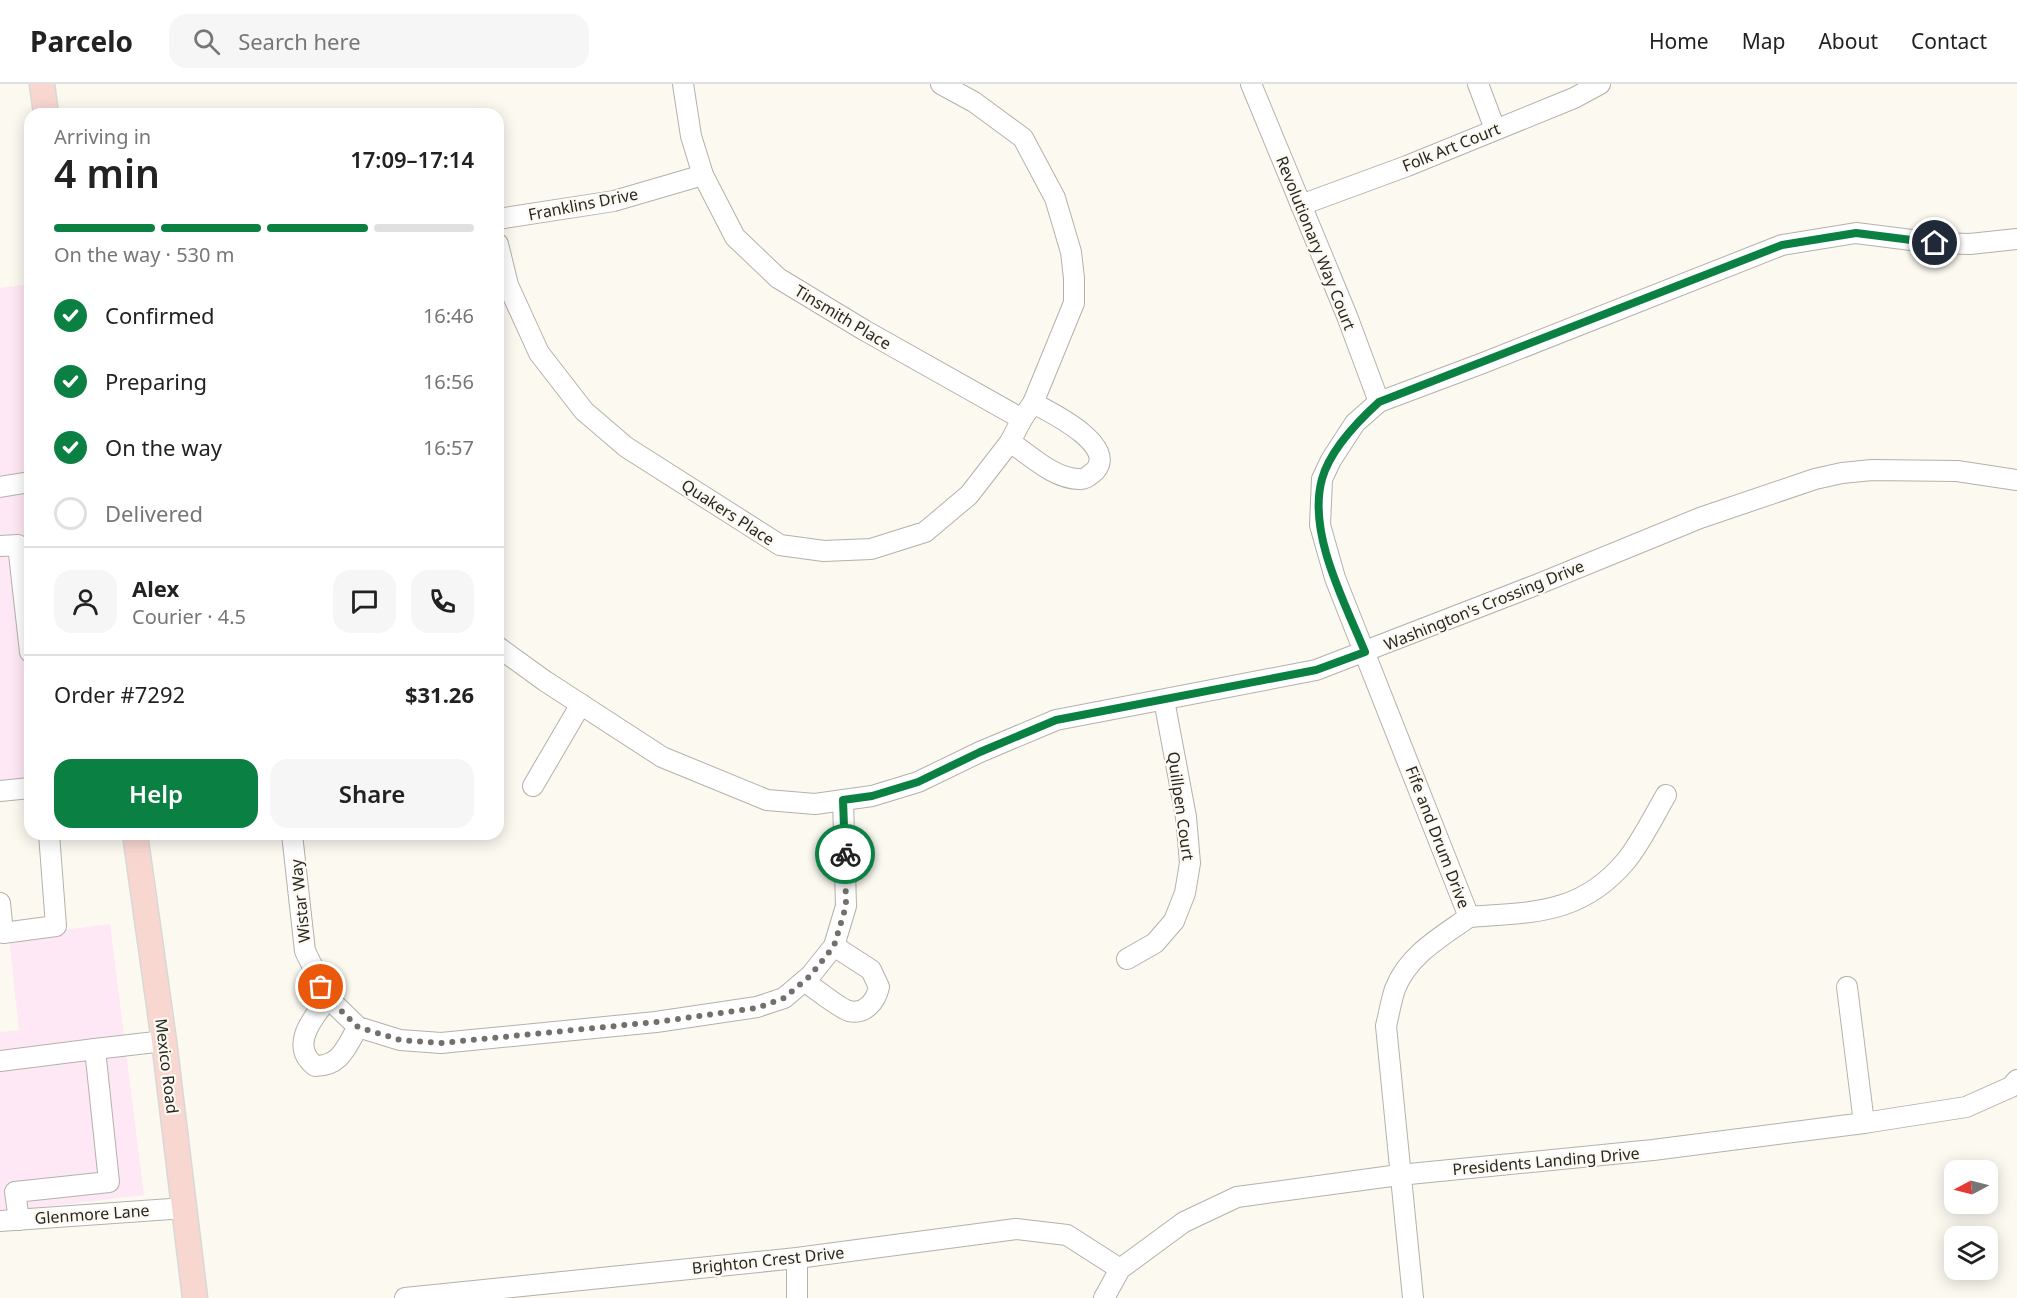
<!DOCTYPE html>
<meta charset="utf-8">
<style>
:root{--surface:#fff;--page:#f6f6f6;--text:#222;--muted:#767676;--line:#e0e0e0;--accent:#0b8043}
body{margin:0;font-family:"Noto Sans",sans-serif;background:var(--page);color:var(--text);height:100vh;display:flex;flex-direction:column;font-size:22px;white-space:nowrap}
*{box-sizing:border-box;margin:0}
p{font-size:20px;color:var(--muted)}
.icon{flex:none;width:33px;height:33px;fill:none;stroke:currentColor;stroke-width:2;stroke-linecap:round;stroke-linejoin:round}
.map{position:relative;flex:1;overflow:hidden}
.drawer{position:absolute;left:24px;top:24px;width:480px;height:732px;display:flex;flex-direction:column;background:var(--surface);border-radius:18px;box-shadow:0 3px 15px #0003}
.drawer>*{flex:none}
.needle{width:39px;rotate:263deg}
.tools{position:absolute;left:1944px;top:1076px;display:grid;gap:12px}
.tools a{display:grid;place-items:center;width:54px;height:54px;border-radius:12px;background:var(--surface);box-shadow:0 3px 15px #0003;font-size:30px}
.pin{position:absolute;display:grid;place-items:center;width:51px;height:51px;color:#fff;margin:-26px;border:3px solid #fff;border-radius:50%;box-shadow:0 2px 6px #0007}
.courier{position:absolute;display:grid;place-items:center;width:60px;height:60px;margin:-30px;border:4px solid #0b8043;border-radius:50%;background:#fff;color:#222;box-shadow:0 2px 8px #0007}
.summary em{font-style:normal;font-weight:600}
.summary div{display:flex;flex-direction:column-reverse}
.summary{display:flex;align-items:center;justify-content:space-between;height:102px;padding:0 30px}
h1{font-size:39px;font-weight:600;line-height:45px}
.bar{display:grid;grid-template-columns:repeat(4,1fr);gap:9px 6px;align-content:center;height:72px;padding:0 30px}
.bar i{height:8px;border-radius:4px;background:var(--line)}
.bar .on{background:var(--accent)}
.bar p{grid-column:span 4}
.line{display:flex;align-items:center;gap:15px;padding:0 30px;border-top:2px solid var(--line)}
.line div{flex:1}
.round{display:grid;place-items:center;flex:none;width:63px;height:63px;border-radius:18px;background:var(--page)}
ol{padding:0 30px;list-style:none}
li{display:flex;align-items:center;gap:18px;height:66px}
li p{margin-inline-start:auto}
li .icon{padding:6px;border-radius:50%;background:var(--accent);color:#fff;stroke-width:4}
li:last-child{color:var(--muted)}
li i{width:33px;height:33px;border:3px solid var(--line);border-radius:50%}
.primary-button{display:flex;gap:12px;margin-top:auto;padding:12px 30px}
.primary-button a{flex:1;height:69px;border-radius:18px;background:var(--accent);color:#fff;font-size:24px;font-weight:600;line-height:69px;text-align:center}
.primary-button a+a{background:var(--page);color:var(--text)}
header{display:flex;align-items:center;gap:36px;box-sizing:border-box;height:84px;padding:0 30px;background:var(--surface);border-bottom:2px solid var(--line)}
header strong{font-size:28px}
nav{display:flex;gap:33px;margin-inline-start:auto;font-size:21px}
.search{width:420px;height:54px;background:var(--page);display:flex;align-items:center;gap:15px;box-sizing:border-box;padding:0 21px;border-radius:18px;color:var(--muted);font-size:22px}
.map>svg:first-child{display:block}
</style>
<header>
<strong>Parcelo</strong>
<div class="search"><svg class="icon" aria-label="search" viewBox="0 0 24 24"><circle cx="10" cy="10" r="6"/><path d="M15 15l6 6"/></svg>Search here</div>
<nav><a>Home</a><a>Map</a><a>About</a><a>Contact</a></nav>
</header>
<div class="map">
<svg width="2017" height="1214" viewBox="0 0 2017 1214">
<rect width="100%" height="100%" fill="#fcf9f1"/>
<g fill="#ffe8f5">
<polygon points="24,201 30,246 30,695 0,698 0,204"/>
<polygon points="110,840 144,1111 0,1128 0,948 19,946 9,853"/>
</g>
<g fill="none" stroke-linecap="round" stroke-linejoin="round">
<g stroke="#b4b1aa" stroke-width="22">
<g id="minor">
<polyline points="683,0 691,52 703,91 735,153 778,194 864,246 1022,335"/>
<polyline points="1251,0 1347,232 1379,318"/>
<polyline points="1478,0 1495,45"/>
<polyline points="1301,121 1407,82 1574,14 1600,0"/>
<polyline points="498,135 614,117 703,91"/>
<polyline points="498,160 508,201 539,269 584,327 626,363 780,461 824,467 871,465 925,448 969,411 1010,358 1022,335 1033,319 1074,219 1074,194 1071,168 1055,114 1023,54 974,18 941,0"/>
<path d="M1010,358C1030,371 1054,395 1079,395C1085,396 1090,391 1095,387C1118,361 1050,328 1033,319"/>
<polyline points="0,403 30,398"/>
<polyline points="0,462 18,461 30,568"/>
<polyline points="498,563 545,597 662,673 767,716 815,720 872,712 918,698 980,668 1056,636 1316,586 1536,501 1700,434 1815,395 1842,389 1872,386 1957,387 2017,396"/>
<polyline points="533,702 581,620"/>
<polyline points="0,707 30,704"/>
<polyline points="292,750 305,867 328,914 358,943 400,956 441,959 656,938 757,923 784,914 810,892 834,862 846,822 843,716"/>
<polyline points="0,819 3,849 56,842 49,750"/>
<path d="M1469,833C1532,828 1580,831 1625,778C1639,762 1655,730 1666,711"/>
<polyline points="1127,875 1155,859 1174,837 1185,809 1190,779 1186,733 1164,616"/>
<path d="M804,897C813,903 840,925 849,927C865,931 876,917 879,903L871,886L834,862"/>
<polyline points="1847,903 1864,1039"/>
<path d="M328,914C313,934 289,961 315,982C341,982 346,963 358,943"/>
<polyline points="0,977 95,965"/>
<polyline points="19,1136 15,1108 109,1098 95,965 164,957"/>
<polyline points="0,1137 185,1124"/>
<polyline points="405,1214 797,1174 1016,1145 1067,1151 1120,1185"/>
<polyline points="797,1214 797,1174"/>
<polyline points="1104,1214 1120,1185 1184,1138 1237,1113 1399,1091 1653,1066 1864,1039 1966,1023 2011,1003 2017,996"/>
<path d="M1413,1214L1386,942C1389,930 1391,917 1395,905C1408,871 1441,853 1469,833L1335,494L1320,441L1322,395L1331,376L1355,339L1379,318L1483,279L1782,161L1856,149L1935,159L1970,160L2017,155"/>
</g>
</g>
<g stroke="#d8d8d8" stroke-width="27">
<g id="major">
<polyline points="42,0 46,30"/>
<polyline points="135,750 164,957 195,1214"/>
</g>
</g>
<use href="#minor" stroke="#fff" stroke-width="20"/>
<use href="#major" stroke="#f8d7d1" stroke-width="24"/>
</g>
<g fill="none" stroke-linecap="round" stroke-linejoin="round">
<polyline stroke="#73706c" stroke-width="6" stroke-dasharray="0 10.8" points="321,903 328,914 358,943 400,956 441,959 656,938 757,924 784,914 810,892 834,862 846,822 845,770"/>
<path stroke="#0b8043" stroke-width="8" d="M845,770L843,716L872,712L918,698L980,668L1056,636L1316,586L1365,568C1345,519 1307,449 1322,395C1330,366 1357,338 1379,318L1782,161L1856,149L1935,159"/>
</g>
<g text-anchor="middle" stroke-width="4.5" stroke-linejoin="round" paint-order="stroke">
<g font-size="16" fill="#292724" stroke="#fcf9f1">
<text transform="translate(1451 63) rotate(-22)" y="6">Folk Art Court</text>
<text transform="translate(583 120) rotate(-11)" y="6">Franklins Drive</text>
<text transform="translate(1316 159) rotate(68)" y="6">Revolutionary Way Court</text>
<text transform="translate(843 233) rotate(31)" y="6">Tinsmith Place</text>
<text transform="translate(728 428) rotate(33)" y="6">Quakers Place</text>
<text transform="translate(1484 521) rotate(-22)" y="6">Washington's Crossing Drive</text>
<text transform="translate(1181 722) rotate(82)" y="6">Quillpen Court</text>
<text transform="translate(1438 753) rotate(69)" y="6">Fife and Drum Drive</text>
<text transform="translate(300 817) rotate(-96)" y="6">Wistar Way</text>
<text transform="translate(167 982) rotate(83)" y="6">Mexico Road</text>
<text transform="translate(1546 1077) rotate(-5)" y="6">Presidents Landing Drive</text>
<text transform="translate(92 1130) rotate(-4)" y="6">Glenmore Lane</text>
<text transform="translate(768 1176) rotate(-6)" y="6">Brighton Crest Drive</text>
</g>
</g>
</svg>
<div class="tools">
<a><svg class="needle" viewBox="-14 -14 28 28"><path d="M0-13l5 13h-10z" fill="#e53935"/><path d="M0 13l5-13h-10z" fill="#767676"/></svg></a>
<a><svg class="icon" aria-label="layers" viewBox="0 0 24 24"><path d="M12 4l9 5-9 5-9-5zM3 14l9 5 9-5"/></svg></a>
</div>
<div class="pin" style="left:321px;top:903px;background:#ea580c"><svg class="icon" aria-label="bag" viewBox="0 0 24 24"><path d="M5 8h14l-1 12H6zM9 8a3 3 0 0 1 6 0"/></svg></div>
<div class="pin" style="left:1935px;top:159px;background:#1f2937"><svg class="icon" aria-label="home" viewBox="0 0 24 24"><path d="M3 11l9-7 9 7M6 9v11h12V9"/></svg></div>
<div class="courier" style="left:845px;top:770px"><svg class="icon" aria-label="bike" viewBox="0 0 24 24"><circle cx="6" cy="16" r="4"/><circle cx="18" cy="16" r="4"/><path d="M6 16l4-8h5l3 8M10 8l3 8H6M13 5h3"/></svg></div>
<section class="drawer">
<div class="summary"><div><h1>4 min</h1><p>Arriving in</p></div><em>17:09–17:14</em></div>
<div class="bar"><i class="on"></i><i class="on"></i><i class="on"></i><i></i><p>On the way · 530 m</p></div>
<ol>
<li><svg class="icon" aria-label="check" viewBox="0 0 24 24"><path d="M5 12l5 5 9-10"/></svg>Confirmed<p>16:46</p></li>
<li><svg class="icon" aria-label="check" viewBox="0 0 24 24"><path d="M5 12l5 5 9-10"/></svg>Preparing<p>16:56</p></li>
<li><svg class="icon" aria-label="check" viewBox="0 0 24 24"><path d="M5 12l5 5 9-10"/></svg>On the way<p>16:57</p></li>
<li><i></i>Delivered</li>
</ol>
<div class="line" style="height:108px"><a class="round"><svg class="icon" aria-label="person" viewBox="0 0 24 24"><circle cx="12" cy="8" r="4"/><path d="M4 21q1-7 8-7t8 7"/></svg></a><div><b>Alex</b><p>Courier · 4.5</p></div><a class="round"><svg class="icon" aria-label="chat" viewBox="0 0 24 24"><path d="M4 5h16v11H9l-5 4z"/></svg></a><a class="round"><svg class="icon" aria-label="phone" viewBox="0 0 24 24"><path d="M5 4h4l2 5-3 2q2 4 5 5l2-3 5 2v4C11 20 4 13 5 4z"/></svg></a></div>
<div class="line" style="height:78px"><div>Order #7292</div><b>$31.26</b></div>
<div class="primary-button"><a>Help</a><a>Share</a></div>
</section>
</div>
